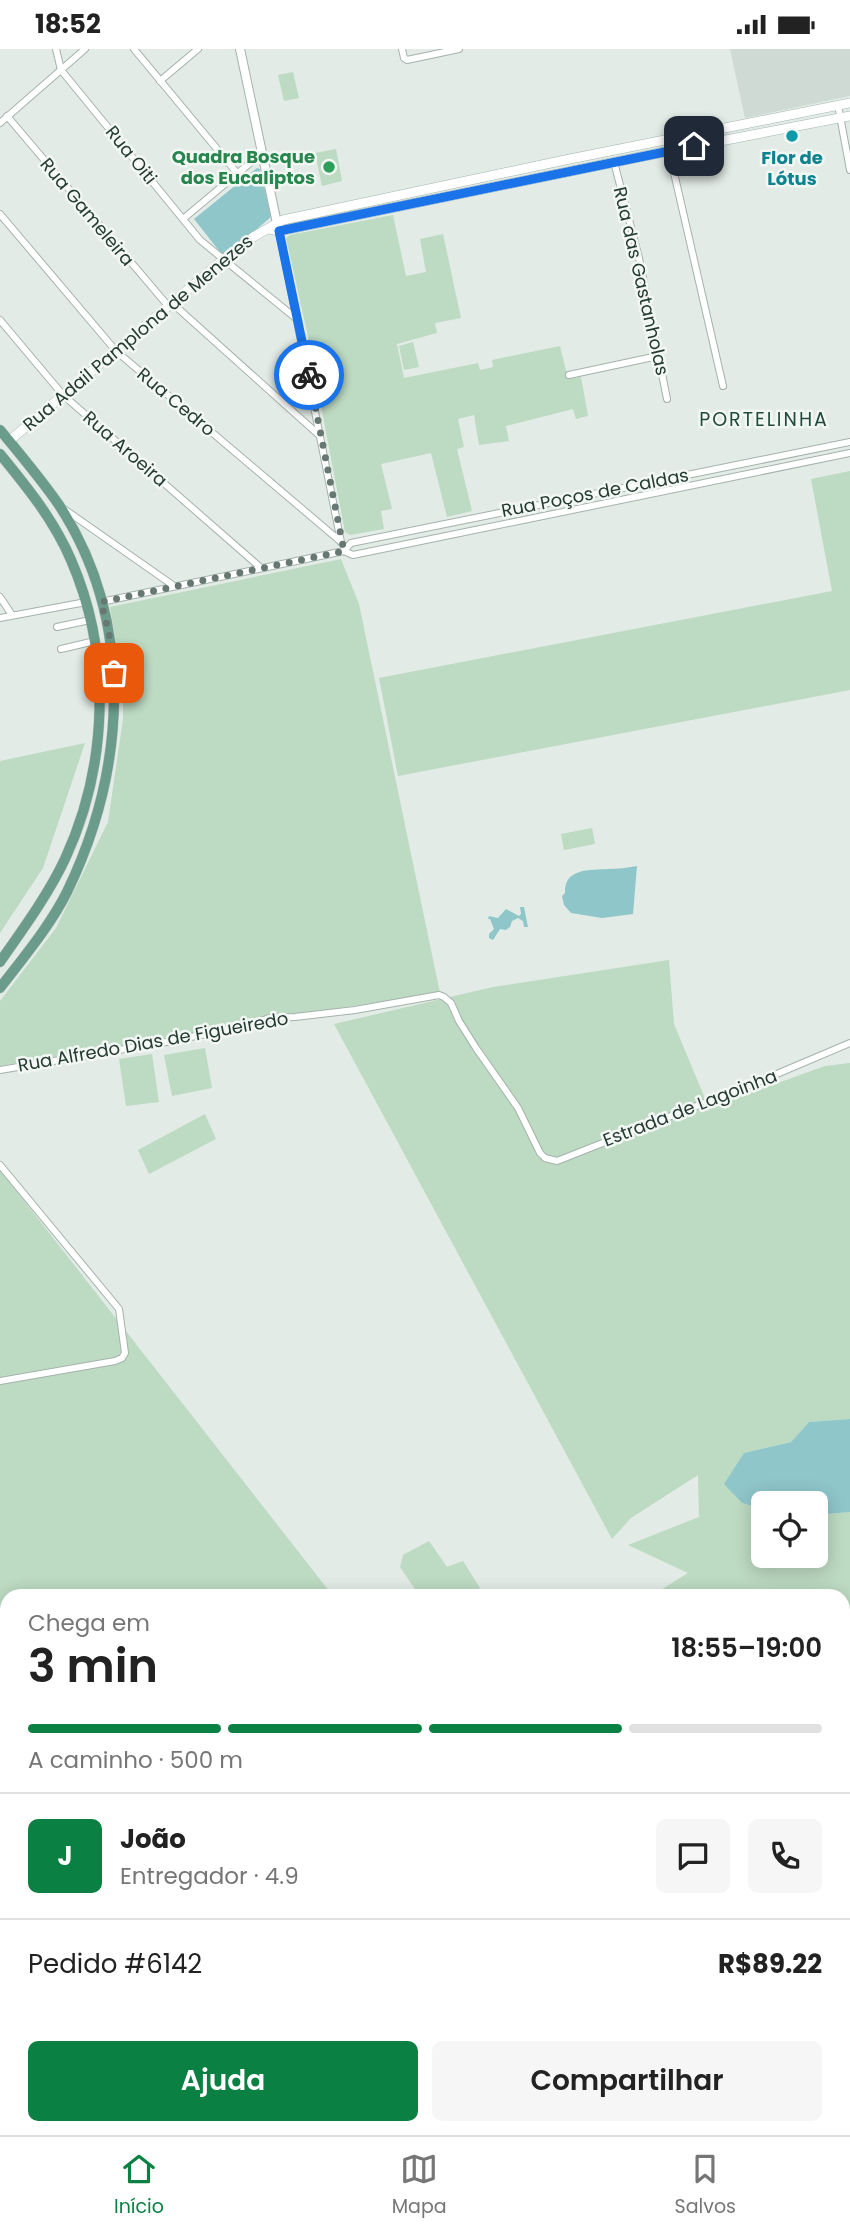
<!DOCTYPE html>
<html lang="pt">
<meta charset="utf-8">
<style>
:root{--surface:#fff;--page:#f6f6f6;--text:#222;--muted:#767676;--line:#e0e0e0;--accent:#0b8043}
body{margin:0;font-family:Poppins,sans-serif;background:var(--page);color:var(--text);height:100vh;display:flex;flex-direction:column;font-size:26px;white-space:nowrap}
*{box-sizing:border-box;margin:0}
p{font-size:23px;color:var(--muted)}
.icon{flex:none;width:38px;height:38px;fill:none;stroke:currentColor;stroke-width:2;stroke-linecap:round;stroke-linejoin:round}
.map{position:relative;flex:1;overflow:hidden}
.details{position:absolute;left:0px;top:1540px;width:850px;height:546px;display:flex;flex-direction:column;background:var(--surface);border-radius:21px 21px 0 0;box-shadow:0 4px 18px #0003}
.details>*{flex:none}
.controls{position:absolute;left:751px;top:1442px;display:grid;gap:14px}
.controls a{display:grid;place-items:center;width:77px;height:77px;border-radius:10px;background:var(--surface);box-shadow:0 4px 18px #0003;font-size:35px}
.pin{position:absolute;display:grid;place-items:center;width:60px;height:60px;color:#fff;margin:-30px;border-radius:14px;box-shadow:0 4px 10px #0006}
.courier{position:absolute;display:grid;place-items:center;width:70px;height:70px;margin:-35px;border:5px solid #1a73e8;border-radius:50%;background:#fff;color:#222;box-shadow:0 2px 9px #0007}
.head em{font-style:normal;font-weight:600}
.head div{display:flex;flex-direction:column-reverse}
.head{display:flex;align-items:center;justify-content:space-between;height:119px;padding:0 28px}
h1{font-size:46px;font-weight:600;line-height:52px}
.bar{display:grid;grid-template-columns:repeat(4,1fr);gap:10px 7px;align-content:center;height:84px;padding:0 28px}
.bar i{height:9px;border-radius:5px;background:var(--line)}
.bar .on{background:var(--accent)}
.bar p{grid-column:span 4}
.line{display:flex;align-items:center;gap:18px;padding:0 28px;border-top:2px solid var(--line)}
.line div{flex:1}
.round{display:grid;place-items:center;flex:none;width:74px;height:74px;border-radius:10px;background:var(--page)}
.cta{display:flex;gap:14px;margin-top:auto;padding:14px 28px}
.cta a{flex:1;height:80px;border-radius:10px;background:var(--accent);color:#fff;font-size:28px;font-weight:600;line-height:80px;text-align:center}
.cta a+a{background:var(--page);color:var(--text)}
.status{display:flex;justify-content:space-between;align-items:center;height:49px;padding:0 35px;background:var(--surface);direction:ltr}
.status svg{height:19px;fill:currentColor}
.tab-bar{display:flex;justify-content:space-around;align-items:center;height:98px;border-top:2px solid var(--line);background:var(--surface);font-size:19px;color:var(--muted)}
.tab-bar a{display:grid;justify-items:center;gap:4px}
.tab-bar .on{color:var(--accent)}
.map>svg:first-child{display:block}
</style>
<div class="status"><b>18:52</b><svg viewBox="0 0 49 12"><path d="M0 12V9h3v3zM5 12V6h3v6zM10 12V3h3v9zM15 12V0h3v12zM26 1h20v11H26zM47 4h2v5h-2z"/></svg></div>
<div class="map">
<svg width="850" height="2086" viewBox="0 0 850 2086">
<rect width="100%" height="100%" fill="#e2ebe6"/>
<polygon fill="#d0dad5" points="730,0 850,0 850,47 745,69"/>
<g fill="#bddac2">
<polygon points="293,23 299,49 284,52 278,26"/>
<polygon points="336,100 342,132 322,137 315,104"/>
<polygon points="393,166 406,227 426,223 420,190 443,185 461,269 435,274 437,284 397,295 404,329 478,314 480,321 493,318 492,311 560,297 568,330 581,328 588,367 576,370 573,360 506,377 509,392 479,396 474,366 458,370 464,398 457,400 472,462 447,468 431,404 381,415 392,460 381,462 384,480 350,486 345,483 307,283 286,189 290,186"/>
<polygon points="413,293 419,318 404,321 399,297"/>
<polygon points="850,422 850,641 398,727 379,629 832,542 811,430"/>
<polygon points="341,510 359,555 440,944 346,958 0,1017 0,952 56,879 108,773 123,670 123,633 110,558"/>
<polygon points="85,694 43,819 0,884 0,712"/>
<polygon points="592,779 595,795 564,801 561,785"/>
<polygon points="669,911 674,975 709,1059 825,1017 850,1014 850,1370 809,1373 791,1393 744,1404 742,1454 763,1460 763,1507 816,1507 816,1466 850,1463 850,2022 844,2023 844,1547 651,1547 688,1524 628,1496 699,1468 698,1426 631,1469 612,1490 334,975 493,938"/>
<polygon points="205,999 212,1039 172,1047 164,1006"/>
<polygon points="152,1005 159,1053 126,1057 119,1010"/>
<polygon points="205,1065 216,1090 149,1125 138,1101"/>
<polygon points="0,1121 333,1547 7,1547 7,1831 0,1832"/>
<polygon points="429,1492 447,1518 463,1512 480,1539 469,1547 426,1547 417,1543 400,1518 403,1506"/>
<polygon points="0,1834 7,1843 7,1981 0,1983"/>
<polygon points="609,2079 679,2079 645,2086 613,2086 610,2084"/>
</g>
<g fill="#8fc6ca">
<polygon points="257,119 260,120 271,168 224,208 194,170"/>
<path d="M637,817L633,865L602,869L571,864L564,856L562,847L565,844C564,819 590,821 608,820C618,820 627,819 637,817Z"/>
<polygon points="520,858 524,858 528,878 524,878 523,872 518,869 512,872 510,878 506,881 500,880 493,891 489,889 489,885 494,880 490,870 488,870 489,867 498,869 506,860 519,867 521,865"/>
<polygon points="850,1370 850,1463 816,1466 816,1454 763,1454 763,1460 742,1454 724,1435 744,1404 791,1393 809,1373"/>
<polygon points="850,2053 850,2086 679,2086 721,2079 844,2079 844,2054"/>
</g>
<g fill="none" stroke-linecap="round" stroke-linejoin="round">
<g stroke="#a5b2ac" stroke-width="8">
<g id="minor">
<polyline points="56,0 61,21 200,191 298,271"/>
<polyline points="134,0 237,124"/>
<polyline points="402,0 404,9 407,11 459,0"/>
<polyline points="160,32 198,0"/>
<polyline points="838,56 850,121"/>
<polyline points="7,67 169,258"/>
<polyline points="0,74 85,0"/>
<polyline points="669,102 723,337"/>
<polyline points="614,113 639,209 667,350"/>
<polyline points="0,165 116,302 340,492"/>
<polyline points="183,170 262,104"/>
<polyline points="279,182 341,493"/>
<polyline points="172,254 319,386"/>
<polyline points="0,271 63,346 261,519"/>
<polyline points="569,326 658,307"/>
<polyline points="64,460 174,537"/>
<polyline points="344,502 351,494 850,393"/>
<polyline points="0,548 12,566"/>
<polyline points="101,553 344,502 353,506 850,404"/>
<polyline points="0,569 86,553"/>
<polyline points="57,578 90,571"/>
<polyline points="61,600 95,592"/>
<polyline points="0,1021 166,993 240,978 270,969 295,968 355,961 439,946 444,948 451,954 459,972 476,999 518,1059 540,1104 545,1109 557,1112 765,1030 850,994"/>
<polyline points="0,1116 119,1260 125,1304 122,1309 115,1312 0,1332"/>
<polyline points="0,2065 7,2064"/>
<polyline points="50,2079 51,2086"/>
<polyline points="186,2079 243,2086"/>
<polyline points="560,2079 575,2086"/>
<polyline points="454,2086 497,2079"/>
</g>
</g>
<g stroke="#a5b2ac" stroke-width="10">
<polyline id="tertiary" points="240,0 278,179"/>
</g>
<g stroke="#a2b5ad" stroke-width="10">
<g id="secondary">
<polyline points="269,180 279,182 289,180 669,102 850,67"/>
<polyline points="9,392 224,210 253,188 283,171 565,111 850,54"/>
</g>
</g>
<g stroke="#c2c8c6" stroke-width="11">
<g id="primary">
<path d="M0,381C20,405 41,430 59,456C136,574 126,721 67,843C50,877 23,909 0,939"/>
<path d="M0,405C27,438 54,471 71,511C112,605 108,717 65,810C48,846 23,880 0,913"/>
</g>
</g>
<use href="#minor" stroke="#fff" stroke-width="6"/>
<use href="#tertiary" stroke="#fff" stroke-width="8"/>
<use href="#secondary" stroke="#fff" stroke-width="9"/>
<use href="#primary" stroke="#6b9c8b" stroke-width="10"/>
</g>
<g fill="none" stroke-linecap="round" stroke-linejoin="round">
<polyline stroke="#667871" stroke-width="7" stroke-dasharray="0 12.6" points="114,624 109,584 101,553 344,502 309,326"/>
<polyline stroke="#1a73e8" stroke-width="9" points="309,326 279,182 694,97"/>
</g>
<circle fill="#0f9aa8" stroke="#f2f7f4" stroke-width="2.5" cx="792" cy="87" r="7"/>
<circle fill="#2e9e5b" stroke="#f2f7f4" stroke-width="2.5" cx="329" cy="118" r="7"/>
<g text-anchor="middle" stroke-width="5" stroke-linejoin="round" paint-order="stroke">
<g font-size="18" fill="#243a32" stroke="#f2f7f4">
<text transform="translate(131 106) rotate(51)" y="6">Rua Oiti</text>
<text transform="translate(87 163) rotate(50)" y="6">Rua Gameleira</text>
<text transform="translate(641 232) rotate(77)" y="6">Rua das Gastanholas</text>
<text transform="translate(138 284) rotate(-40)" y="6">Rua Adail Pamplona de Menezes</text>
<text transform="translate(176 353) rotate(40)" y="6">Rua Cedro</text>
<text transform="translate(125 400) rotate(41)" y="6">Rua Aroeira</text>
<text transform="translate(595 444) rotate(-11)" y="6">Rua Poços de Caldas</text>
<text transform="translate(153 993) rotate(-10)" y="6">Rua Alfredo Dias de Figueiredo</text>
<text transform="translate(690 1059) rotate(-21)" y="6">Estrada de Lagoinha</text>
</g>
<g font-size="18" font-weight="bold" fill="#27864d" stroke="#f2f7f4" text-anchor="end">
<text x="315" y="114">Quadra Bosque<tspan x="315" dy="21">dos Eucaliptos</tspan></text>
</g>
<g font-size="18" font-weight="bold" fill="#0d838f" stroke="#f2f7f4">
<text x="792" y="115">Flor de<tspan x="792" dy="21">Lótus</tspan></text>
</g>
<g font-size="19" letter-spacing="2" fill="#224a3d" stroke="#f2f7f4">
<text x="764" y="377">PORTELINHA</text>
</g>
</g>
</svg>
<div class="controls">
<a><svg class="icon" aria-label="locate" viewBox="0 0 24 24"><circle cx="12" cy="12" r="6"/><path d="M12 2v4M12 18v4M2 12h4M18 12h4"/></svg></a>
</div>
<div class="pin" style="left:114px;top:624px;background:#ea580c"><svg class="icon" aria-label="bag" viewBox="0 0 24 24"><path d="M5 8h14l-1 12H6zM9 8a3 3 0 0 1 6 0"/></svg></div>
<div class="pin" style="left:694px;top:97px;background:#1f2937"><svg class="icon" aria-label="home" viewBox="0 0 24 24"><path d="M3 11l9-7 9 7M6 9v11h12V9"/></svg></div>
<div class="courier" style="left:309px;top:326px"><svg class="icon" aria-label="bike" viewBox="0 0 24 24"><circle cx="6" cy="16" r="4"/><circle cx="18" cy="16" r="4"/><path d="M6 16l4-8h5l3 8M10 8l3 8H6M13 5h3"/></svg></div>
<section class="details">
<div class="head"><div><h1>3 min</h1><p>Chega em</p></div><em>18:55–19:00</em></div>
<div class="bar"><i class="on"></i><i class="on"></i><i class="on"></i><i></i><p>A caminho · 500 m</p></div>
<div class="line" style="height:126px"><b class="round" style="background:var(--accent);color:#fff">J</b><div><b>João</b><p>Entregador · 4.9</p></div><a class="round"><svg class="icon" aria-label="chat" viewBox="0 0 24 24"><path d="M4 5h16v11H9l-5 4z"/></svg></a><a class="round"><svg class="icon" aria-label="phone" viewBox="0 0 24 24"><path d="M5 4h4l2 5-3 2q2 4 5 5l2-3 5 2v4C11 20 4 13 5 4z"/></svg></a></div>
<div class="line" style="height:91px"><div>Pedido #6142</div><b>R$89.22</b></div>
<div class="cta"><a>Ajuda</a><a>Compartilhar</a></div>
</section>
</div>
<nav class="tab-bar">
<a class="on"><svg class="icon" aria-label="home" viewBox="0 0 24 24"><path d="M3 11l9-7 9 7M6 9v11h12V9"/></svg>Início</a>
<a><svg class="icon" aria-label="map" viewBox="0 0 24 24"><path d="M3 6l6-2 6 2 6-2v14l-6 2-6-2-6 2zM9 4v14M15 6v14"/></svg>Mapa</a>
<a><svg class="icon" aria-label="saved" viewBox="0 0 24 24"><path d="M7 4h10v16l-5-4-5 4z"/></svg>Salvos</a>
</nav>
